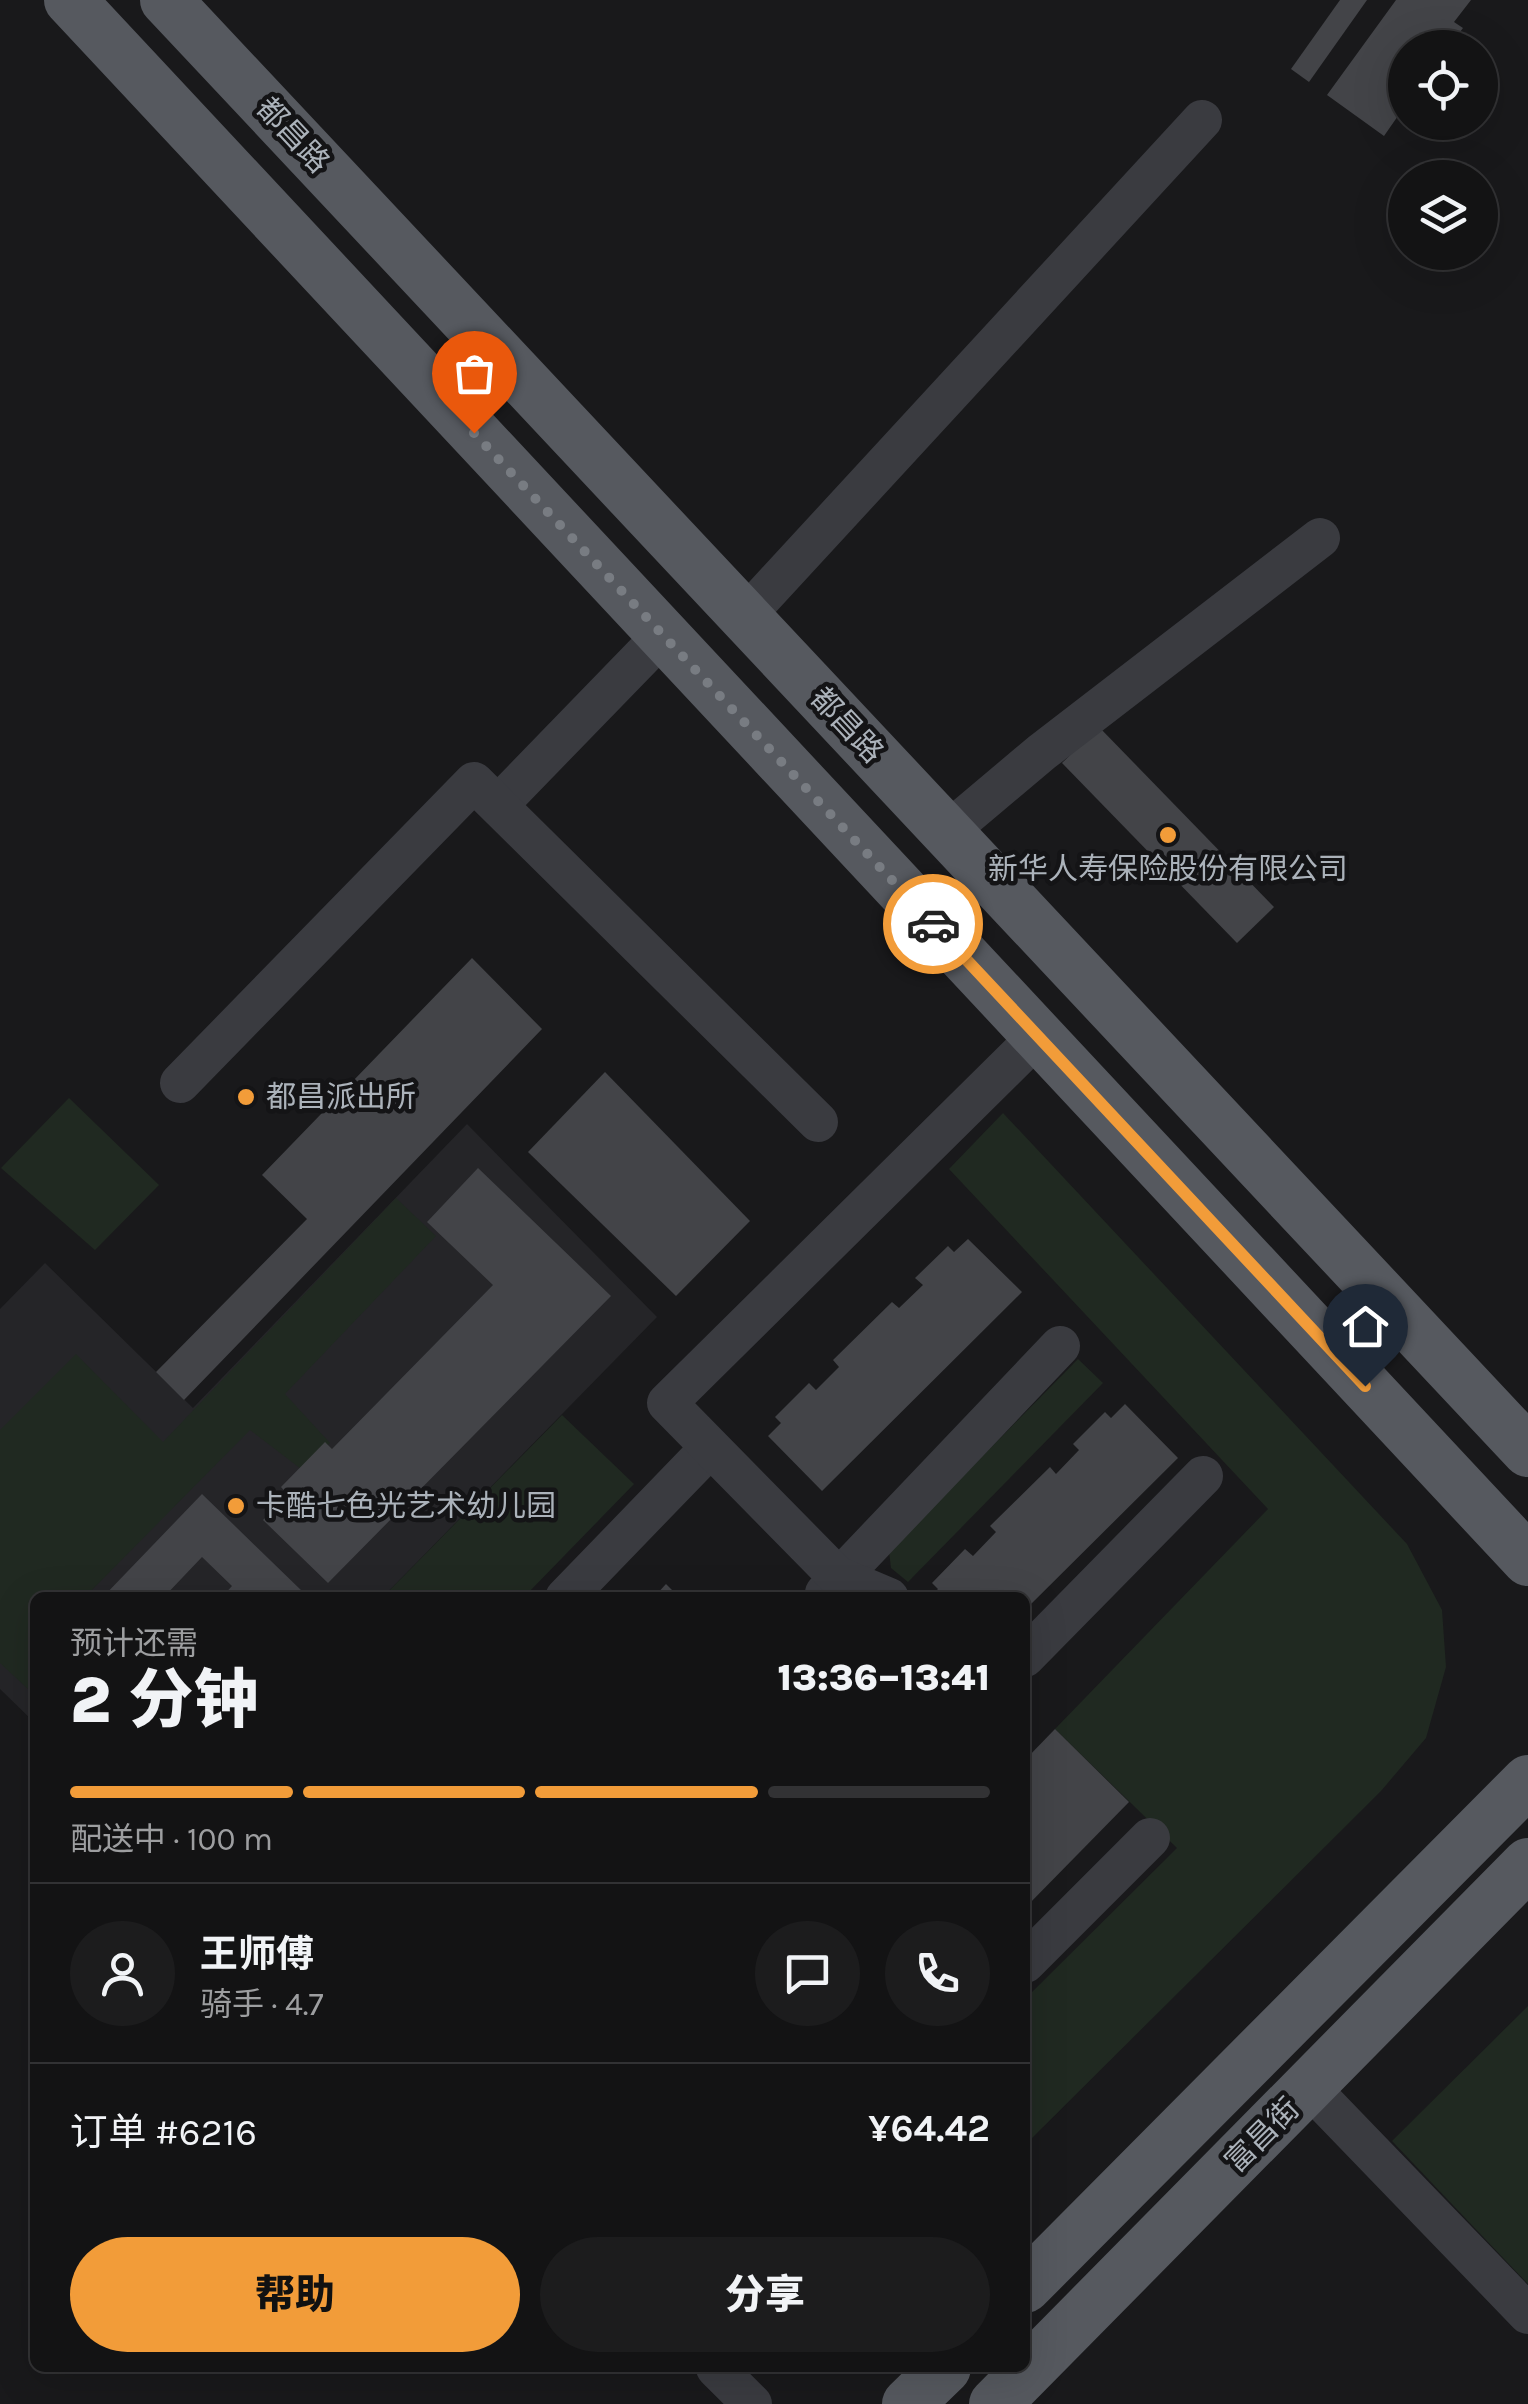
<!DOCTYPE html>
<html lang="zh">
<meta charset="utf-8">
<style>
:root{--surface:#131314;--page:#1c1c1d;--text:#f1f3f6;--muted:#9d9ea0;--line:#323234;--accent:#f29c39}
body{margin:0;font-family:Karla,"Noto Sans SC",sans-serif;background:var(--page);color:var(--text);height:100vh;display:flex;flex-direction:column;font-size:38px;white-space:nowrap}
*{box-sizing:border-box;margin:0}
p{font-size:32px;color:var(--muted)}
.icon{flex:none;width:55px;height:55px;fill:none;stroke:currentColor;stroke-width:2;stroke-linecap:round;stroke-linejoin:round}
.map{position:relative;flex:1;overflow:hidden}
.panel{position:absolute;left:30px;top:1592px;width:1000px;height:780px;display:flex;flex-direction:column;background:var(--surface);border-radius:15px;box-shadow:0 10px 40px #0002,0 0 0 2px var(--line)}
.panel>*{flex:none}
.tools{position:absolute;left:1388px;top:30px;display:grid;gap:20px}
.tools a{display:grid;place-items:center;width:110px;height:110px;border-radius:50%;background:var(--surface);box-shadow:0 10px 40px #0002,0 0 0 2px var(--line);font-size:50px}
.pin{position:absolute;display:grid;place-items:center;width:85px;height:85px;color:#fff;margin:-102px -42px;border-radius:50% 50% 50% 0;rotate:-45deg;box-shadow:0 0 10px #0007}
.pin .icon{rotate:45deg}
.courier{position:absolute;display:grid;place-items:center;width:100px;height:100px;margin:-50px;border:8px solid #f29c39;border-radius:50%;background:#fff;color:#222;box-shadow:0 2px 12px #0007}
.head em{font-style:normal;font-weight:800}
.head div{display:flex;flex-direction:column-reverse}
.head{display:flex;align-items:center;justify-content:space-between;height:170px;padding:0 40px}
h1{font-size:65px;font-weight:800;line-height:75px}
.bar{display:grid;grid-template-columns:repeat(4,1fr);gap:15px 10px;align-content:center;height:120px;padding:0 40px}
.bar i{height:12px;border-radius:8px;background:var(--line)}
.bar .on{background:var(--accent)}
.bar p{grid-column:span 4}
.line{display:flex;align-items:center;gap:25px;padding:0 40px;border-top:2px solid var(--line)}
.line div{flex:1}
.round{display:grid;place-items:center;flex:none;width:105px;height:105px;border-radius:52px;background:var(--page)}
.action{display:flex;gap:20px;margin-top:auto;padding:20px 40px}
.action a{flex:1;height:115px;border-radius:60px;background:var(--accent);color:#111;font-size:40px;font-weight:800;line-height:115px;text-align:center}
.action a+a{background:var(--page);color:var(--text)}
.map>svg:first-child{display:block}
</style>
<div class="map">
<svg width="1528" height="2404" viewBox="0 0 1528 2404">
<rect width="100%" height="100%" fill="#19191b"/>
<polygon fill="#252528" points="467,1124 657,1317 383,1597 35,1598 35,1723 0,1689 0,1309 45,1263 193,1408"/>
<g fill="#202921">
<polygon points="69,1098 159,1185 95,1250 1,1168"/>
<polygon points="1003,1113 1407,1544 1442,1610 1446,1667 1426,1738 1381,1791 1025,2145 1025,1999 1177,1848 1055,1729 1268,1509 949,1169"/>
<polygon points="396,1198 436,1236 285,1394 330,1443 301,1469 250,1430 85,1597 35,1598 35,1684 29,1690 0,1663 0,1430 76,1354 163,1442"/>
<polygon points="1078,1359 1103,1383 908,1582 891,1568 889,1551"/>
<polygon points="562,1415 634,1484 528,1593 524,1598 383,1597"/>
<polygon points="1528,2006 1528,2284 1392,2141"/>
</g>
<g fill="#434448">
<polygon points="1340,0 1367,0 1309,82 1291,69"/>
<polygon points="1396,0 1471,0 1454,22 1463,28 1448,48 1405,48 1405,95 1393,108 1400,113 1384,136 1327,95"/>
<polygon points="1099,727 1274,907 1237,943 1062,763"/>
<polygon points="472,958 542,1029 184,1400 156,1372 307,1219 262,1175"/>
<polygon points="605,1072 750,1221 676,1296 528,1152"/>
<polygon points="478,1168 611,1296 328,1583 263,1520 288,1495 281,1487 325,1442 332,1449 493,1285 427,1222"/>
<polygon points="968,1239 1022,1292 822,1491 768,1436 781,1423 775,1417 809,1383 816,1390 839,1367 833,1360 892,1302 899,1308 923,1285 915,1278 948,1246 954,1252"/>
<polygon points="1125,1404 1178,1458 1025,1610 1025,1598 929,1598 938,1589 932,1583 965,1549 973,1556 996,1532 990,1526 1050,1467 1056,1474 1079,1450 1073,1444 1105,1412 1111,1418"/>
<polygon points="202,1494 303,1592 298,1598 221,1598 232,1586 202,1557 163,1598 102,1598"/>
<polygon points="666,1584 680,1598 653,1598"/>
<polygon points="1055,1729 1129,1802 1025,1908 1025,1760"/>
</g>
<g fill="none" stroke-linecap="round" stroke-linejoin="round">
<g stroke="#3a3b40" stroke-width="40">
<polyline points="745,616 1202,120"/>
<polyline points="498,805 663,635"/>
<polyline points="947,832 1042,752 1320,538"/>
<polyline points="180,1083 474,782 818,1122"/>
<polyline points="825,1593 1060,1346"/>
<polyline points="565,1598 710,1448"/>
<polyline points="889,1598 837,1576 667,1403 1038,1036"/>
<polyline points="1025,1657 1203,1476"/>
<polyline points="1025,1963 1150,1838"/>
<polyline points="1309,2087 1528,2314"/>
<polyline points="716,2368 752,2404"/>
</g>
<g stroke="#56595f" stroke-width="52">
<polyline points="70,0 1528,1560"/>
<polyline points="166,0 1528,1451"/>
<polyline points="1025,2287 1528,1781"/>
<polyline points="908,2404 945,2368"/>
<polyline points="995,2404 1528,1864"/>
</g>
</g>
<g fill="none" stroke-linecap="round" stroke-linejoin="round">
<polyline stroke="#787c82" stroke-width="10" stroke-dasharray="0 18" points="474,433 933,924"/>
<polyline stroke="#f29c39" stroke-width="12" points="933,924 1365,1386"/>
</g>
<g fill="#f29c39" stroke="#141416" stroke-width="4">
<circle cx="1168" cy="835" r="10"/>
<circle cx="246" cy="1097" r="10"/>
<circle cx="236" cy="1506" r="10"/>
</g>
<g text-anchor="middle" stroke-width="9" stroke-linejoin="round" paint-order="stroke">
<g font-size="30" fill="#abb2ba" stroke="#141416">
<text transform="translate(293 135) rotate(47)" y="10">都昌路</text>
<text transform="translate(847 725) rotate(47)" y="10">都昌路</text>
<text transform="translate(1262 2135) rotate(-45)" y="10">富昌街</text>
</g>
<g font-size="30" fill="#abb2ba" stroke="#141416" text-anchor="start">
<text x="1168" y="879" text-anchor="middle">新华人寿保险股份有限公司</text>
<text x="266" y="1107">都昌派出所</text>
<text x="256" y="1516">卡酷七色光艺术幼儿园</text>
</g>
</g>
</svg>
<div class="tools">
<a><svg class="icon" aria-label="locate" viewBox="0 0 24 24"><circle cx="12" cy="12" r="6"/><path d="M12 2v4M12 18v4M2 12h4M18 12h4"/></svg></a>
<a><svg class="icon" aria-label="layers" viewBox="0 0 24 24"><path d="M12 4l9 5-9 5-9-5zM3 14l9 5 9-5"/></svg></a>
</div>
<div class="pin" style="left:474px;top:433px;background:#ea580c"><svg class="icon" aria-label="bag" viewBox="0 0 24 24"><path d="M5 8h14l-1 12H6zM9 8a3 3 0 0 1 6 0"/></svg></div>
<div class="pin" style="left:1365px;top:1386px;background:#1f2937"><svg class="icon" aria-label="home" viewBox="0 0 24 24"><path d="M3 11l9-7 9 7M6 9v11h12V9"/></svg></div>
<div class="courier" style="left:933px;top:924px"><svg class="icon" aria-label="car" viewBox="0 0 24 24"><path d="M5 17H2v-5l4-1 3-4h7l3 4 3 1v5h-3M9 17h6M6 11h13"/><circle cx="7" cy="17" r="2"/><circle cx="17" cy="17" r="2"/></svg></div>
<section class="panel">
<div class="head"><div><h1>2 分钟</h1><p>预计还需</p></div><em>13:36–13:41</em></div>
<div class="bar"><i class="on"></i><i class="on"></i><i class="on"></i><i></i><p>配送中 · 100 m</p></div>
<div class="line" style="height:180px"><a class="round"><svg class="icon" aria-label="person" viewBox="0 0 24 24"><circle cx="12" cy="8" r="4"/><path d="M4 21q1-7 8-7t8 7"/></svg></a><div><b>王师傅</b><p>骑手 · 4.7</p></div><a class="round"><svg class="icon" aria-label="chat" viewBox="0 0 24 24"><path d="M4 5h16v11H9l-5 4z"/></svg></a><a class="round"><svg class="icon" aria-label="phone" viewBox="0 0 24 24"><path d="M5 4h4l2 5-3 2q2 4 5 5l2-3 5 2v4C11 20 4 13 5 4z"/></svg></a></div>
<div class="line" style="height:130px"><div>订单 #6216</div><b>¥64.42</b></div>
<div class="action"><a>帮助</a><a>分享</a></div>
</section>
</div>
